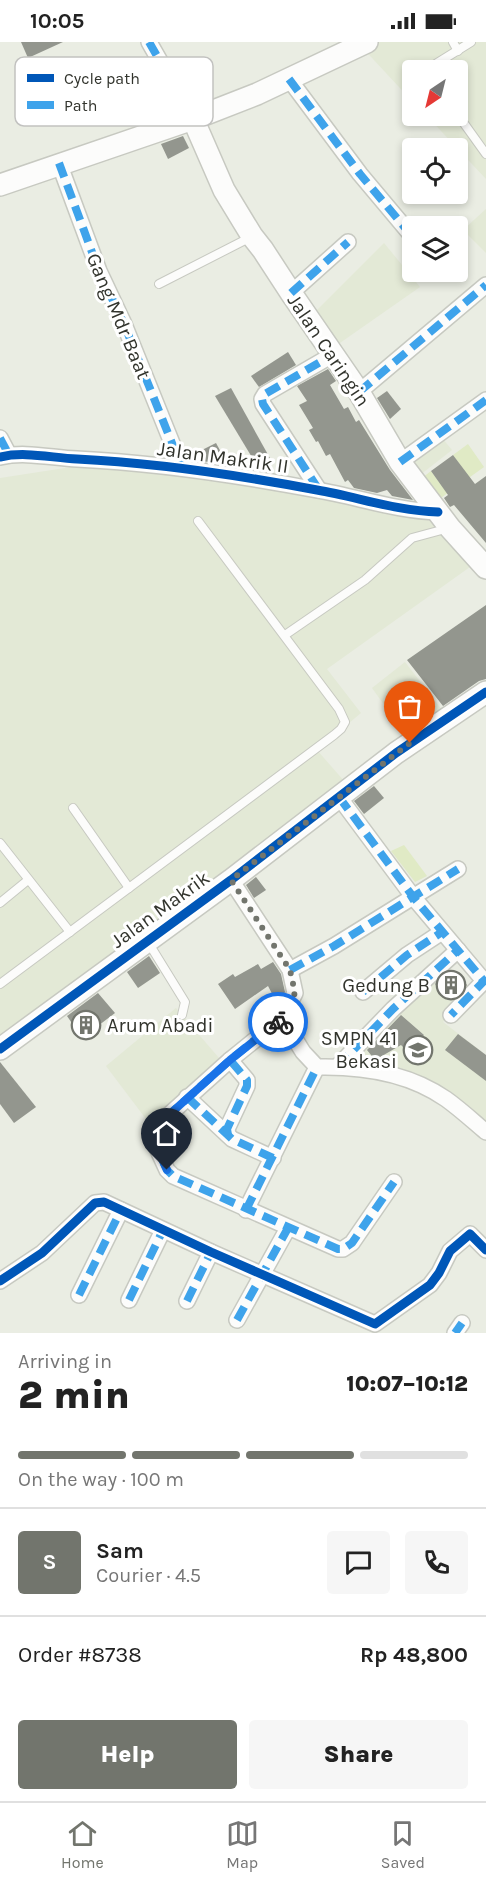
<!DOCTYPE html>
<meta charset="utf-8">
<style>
:root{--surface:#fff;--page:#f6f6f6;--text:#222;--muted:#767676;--line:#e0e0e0;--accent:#72756d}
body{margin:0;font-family:Karla,sans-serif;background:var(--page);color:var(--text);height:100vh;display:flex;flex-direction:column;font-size:22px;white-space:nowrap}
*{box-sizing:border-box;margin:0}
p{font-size:20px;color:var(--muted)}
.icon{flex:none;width:33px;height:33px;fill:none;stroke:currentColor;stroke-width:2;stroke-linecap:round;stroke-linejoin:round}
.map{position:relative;height:1291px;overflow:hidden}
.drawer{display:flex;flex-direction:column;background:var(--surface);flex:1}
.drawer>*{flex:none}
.needle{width:39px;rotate:215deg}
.tools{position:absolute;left:402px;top:18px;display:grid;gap:12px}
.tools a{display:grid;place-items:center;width:66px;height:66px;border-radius:6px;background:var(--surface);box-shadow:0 3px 9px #0003;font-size:30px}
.pin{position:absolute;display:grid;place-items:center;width:51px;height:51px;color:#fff;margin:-62px -26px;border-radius:50% 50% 50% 0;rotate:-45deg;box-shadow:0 0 6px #0007}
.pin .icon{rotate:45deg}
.courier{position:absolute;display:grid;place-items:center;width:60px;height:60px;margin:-30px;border:4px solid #1a73e8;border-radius:50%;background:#fff;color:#222;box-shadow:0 2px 8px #0007}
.head em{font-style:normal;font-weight:800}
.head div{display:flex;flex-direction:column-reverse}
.head{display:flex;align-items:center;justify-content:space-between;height:102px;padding:0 18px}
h1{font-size:39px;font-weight:800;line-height:45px}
.bar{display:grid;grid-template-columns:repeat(4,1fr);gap:9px 6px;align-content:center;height:72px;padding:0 18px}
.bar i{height:8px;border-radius:4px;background:var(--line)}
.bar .active{background:var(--accent)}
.bar p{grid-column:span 4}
.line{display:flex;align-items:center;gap:15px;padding:0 18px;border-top:2px solid var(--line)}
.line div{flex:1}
.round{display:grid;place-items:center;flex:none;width:63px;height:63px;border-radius:6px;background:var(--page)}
.action{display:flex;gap:12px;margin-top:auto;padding:12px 18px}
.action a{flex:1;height:69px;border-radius:6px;background:var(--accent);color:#fff;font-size:24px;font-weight:800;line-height:69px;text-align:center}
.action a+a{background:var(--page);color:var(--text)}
.status{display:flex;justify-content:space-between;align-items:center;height:42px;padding:0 30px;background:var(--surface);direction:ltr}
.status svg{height:16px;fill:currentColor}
.tabs{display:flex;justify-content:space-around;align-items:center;height:84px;border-top:2px solid var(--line);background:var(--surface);font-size:16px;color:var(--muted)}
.tabs a{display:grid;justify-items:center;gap:3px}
.tabs .active{color:var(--accent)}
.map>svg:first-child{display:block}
</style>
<div class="status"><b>10:05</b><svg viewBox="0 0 49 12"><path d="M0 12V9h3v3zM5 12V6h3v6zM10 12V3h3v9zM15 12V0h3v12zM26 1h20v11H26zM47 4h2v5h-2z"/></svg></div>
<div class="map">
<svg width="486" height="1291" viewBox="0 0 486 1291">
<rect width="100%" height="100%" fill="#eaede3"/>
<g fill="#e3e9d6">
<polygon points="366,0 486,0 486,137 427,74 458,74 458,28 412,28 412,59 360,3"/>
<polygon points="486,167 486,211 463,188"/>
<polygon points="384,201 420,245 337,303 315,270"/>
<polygon points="442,396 452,408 420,433 409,420"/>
<polygon points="110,419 438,470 477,520 327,627 361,671 317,708 345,740 0,1005 0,436"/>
<polygon points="405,620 442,668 408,696 372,646"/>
<polygon points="445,922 473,949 443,980 486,1013 486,1084 437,1045 347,1019"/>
<polygon points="176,966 219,1016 149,1081 106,1024"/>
</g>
<g fill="#e0eac5">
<polygon points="468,402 484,425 438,458 422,436 431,429 442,444 464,428 453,413"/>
<polygon points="404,803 427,834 415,840 391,809"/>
</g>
<g fill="#93968e">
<polygon points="21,0 63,0 28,16"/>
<polygon points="183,94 189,106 168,117 161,102"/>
<polygon points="288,310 296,323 259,345 251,334"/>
<polygon points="328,327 336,339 330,343 344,367 348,365 356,380 359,378 390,428 413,458 392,454 387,448 377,451 354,446 348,438 345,440 330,412 326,414 318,399 316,400 309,388 313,386 299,363 307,359 297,344"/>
<polygon points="231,346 271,418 256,422 215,354"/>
<polygon points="387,349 401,367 390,377 377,356"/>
<polygon points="216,401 228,423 202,419 198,410"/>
<polygon points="453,413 475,442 486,434 486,501 454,463 450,465 444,456 448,453 431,429"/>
<polygon points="486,563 486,637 479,639 443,664 407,618"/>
<polygon points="374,744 384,756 364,772 354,759"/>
<polygon points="256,835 266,848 254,856 246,843"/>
<polygon points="149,914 160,931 138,946 127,930"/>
<polygon points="273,920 281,932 285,950 280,959 277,961 268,944 235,967 218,942 233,932 235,935 258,922 261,927"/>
<polygon points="451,928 467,943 452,958 435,942"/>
<polygon points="98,951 115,971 82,996 67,974"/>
<polygon points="401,973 424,993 409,1011 401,1003 375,1018 367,1008"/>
<polygon points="458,992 486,1013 486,1039 445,1008"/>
<polygon points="0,1020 36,1065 14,1081 0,1062"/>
</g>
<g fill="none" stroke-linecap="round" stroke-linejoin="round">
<g stroke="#c7c9c1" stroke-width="10">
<g id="lane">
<polyline points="453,0 458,9"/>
<polyline points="426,28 471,0"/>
<polyline points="458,73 486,112"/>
<polyline points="159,242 251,195"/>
<polyline points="285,593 365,538 412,496 449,486"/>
<polyline points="73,766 129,846"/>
<polyline points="0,801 70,890"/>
<polyline points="0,861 28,838"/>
<polyline points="148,900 185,960 182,973"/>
<polyline points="0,942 334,693 341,687 345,680 339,667 198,479"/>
</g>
</g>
<g stroke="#c7c9c1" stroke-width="18">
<g id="street">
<polyline points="149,0 193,77"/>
<polyline points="289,37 360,132 412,194"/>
<polyline points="59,121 99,229 124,282 182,426"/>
<polyline points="291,251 348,200"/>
<polyline points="359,350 486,243"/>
<polyline points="0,396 9,413"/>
<path d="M0,415C25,409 52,416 77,417C158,421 238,433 317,448C358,455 397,469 438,470"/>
<polyline points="400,420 486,358"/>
<polyline points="319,448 263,362 262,357 265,352 334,312"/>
<polyline points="339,755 414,856 484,939"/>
<path d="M231,838L290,928L295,951L282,976L303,1010L317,1025C361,1024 409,1031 446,1057C460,1067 473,1079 486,1090"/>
<polyline points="290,928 334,904 458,827"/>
<polyline points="363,950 407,913 442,890"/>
<polyline points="451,973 486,937"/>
<polyline points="282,976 230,1018 152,1088 151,1093 167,1128 173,1134 338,1207 343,1207 352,1201 394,1140"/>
<polyline points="338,1024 393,967 458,908"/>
<polyline points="187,1055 232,1097 273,1116"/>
<polyline points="228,1093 227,1087 247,1044 247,1038 230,1018"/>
<polyline points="246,1168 317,1025"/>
<polyline points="0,1239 42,1211 95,1161 104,1160 211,1210 375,1282 430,1243 439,1231 450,1209 470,1192 486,1208"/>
<polyline points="79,1253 121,1168"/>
<polyline points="129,1258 163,1188"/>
<polyline points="187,1259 211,1210"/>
<polyline points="237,1278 288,1186"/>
<polyline points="455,1291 462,1281"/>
</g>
</g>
<g stroke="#c7c9c1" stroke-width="24">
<g id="secondary">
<polyline points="193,77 224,148 252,194 263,208 291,251 359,350 400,420 450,486 486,526"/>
<polyline points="0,143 193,77 257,52 367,0"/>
<polyline points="0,1007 231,838 396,711 486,650"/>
</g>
</g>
<use href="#lane" stroke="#fcfcfb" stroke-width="8"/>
<use href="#street" stroke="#fcfcfb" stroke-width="15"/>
<use href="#secondary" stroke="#fcfcfb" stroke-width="21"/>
<g stroke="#3ea3eb" stroke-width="8" stroke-dasharray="15 8" stroke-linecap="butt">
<polyline points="149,0 193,77"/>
<polyline points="289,37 360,132 412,194"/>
<polyline points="59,121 99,229 124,282 182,426"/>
<polyline points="291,251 348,200"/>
<polyline points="359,350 486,243"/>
<polyline points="0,396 9,413"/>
<polyline points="400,420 486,358"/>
<polyline points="319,448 263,362 262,357 265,352 334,312"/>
<polyline points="339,755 414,856 484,939 451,973"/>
<polyline points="290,928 334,904 458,827"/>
<polyline points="363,950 407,913 442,890"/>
<polyline points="282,976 230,1018 152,1088 151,1093 167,1128 173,1134 338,1207 343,1207 352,1201 394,1140"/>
<polyline points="338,1024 393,967 458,908"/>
<polyline points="187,1055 232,1097 273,1116"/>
<polyline points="228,1093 227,1087 247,1044 247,1038 230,1018"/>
<polyline points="246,1168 317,1025"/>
<polyline points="79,1253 121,1168"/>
<polyline points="129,1258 163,1188"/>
<polyline points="187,1259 211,1210"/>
<polyline points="237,1278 288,1186"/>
<polyline points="455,1291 462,1281"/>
</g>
<g stroke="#fff" stroke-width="13">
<g id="cycleway">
<path d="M0,415C25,409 52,416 77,417C158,421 238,433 317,448C358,455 397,469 438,470"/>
<polyline points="0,1007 231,838 396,711 486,650"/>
<polyline points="0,1239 42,1211 95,1161 104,1160 211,1210 375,1282 430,1243 439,1231 450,1209 470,1192 486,1208"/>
</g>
</g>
<use href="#cycleway" stroke="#0057b8" stroke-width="9"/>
</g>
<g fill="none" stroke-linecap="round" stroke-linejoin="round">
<polyline stroke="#72756d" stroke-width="6" stroke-dasharray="0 10.8" points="278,980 282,976 295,951 290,928 231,838 410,701"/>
<polyline stroke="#1a73e8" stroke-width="8" points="167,1128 151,1093 152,1088 230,1018 278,980"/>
</g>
<defs>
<g id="building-ring" transform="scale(1.5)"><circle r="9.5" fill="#fff" stroke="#72756d" stroke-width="1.5"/><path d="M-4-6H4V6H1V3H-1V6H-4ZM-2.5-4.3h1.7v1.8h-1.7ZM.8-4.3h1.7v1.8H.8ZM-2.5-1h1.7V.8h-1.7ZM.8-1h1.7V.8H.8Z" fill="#72756d"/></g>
<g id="school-ring" transform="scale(1.5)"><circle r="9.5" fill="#fff" stroke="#72756d" stroke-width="1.5"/><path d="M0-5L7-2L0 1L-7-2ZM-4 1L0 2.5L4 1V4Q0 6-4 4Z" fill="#72756d"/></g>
</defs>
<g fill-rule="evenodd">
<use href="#building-ring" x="451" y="943"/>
<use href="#building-ring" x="86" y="983"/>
<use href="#school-ring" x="418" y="1008"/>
</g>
<g text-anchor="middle" stroke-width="6" stroke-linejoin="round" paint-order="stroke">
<g font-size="20" fill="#32342d" stroke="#fff">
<text transform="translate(119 274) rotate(67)" y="7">Gang Mdr Baat</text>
<text transform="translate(329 308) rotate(56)" y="7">Jalan Caringin</text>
<text transform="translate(223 415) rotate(8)" y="7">Jalan Makrik II</text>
<text transform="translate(160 867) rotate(-36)" y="7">Jalan Makrik</text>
</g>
<g font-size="20" fill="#32342d" stroke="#fff" text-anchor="end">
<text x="430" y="950">Gedung B</text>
<text x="107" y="990" text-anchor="start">Arum Abadi</text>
<text x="397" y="1003">SMPN 41<tspan x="397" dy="23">Bekasi</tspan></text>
</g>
</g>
<rect x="15" y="15" width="198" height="69" rx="9" fill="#fff" stroke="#c2c2c0" stroke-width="1.5"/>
<rect x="27" y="32" width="27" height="8" fill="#0057b8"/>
<rect x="27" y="59" width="27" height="8" fill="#3ea3eb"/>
<g font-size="16" fill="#32342d">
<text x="64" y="42">Cycle path</text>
<text x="64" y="69">Path</text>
</g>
</svg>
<div class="tools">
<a><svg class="needle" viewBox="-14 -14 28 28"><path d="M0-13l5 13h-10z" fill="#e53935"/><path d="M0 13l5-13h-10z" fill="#767676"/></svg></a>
<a><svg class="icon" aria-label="locate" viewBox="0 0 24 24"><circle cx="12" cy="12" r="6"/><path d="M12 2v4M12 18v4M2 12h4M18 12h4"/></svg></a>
<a><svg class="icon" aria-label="layers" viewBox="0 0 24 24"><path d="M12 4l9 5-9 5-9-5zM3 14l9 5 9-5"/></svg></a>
</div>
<div class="pin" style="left:410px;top:701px;background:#ea580c"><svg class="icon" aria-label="bag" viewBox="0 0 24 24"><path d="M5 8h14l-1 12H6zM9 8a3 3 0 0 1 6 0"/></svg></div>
<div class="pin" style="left:167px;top:1128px;background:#1f2937"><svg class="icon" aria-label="home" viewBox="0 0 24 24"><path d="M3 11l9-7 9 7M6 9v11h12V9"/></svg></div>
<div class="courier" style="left:278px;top:980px"><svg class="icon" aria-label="bike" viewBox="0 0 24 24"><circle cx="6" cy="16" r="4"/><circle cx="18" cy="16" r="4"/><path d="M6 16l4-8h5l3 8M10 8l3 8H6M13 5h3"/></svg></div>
</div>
<section class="drawer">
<div class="head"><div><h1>2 min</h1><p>Arriving in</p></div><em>10:07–10:12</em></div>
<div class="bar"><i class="active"></i><i class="active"></i><i class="active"></i><i></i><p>On the way · 100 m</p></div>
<div class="line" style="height:108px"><b class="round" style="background:var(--accent);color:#fff">S</b><div><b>Sam</b><p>Courier · 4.5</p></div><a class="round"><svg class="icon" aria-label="chat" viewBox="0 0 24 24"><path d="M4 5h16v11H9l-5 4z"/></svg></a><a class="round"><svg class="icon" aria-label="phone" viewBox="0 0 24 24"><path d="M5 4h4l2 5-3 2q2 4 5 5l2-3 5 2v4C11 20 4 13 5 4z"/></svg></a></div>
<div class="line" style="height:78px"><div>Order #8738</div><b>Rp 48,800</b></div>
<div class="action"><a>Help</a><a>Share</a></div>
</section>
<nav class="tabs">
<a class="active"><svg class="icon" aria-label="home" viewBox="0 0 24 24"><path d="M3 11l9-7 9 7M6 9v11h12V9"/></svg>Home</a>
<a><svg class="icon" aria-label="map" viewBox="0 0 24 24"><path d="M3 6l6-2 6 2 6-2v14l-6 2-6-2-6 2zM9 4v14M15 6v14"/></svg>Map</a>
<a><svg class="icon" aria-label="saved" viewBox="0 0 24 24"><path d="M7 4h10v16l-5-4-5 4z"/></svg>Saved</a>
</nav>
